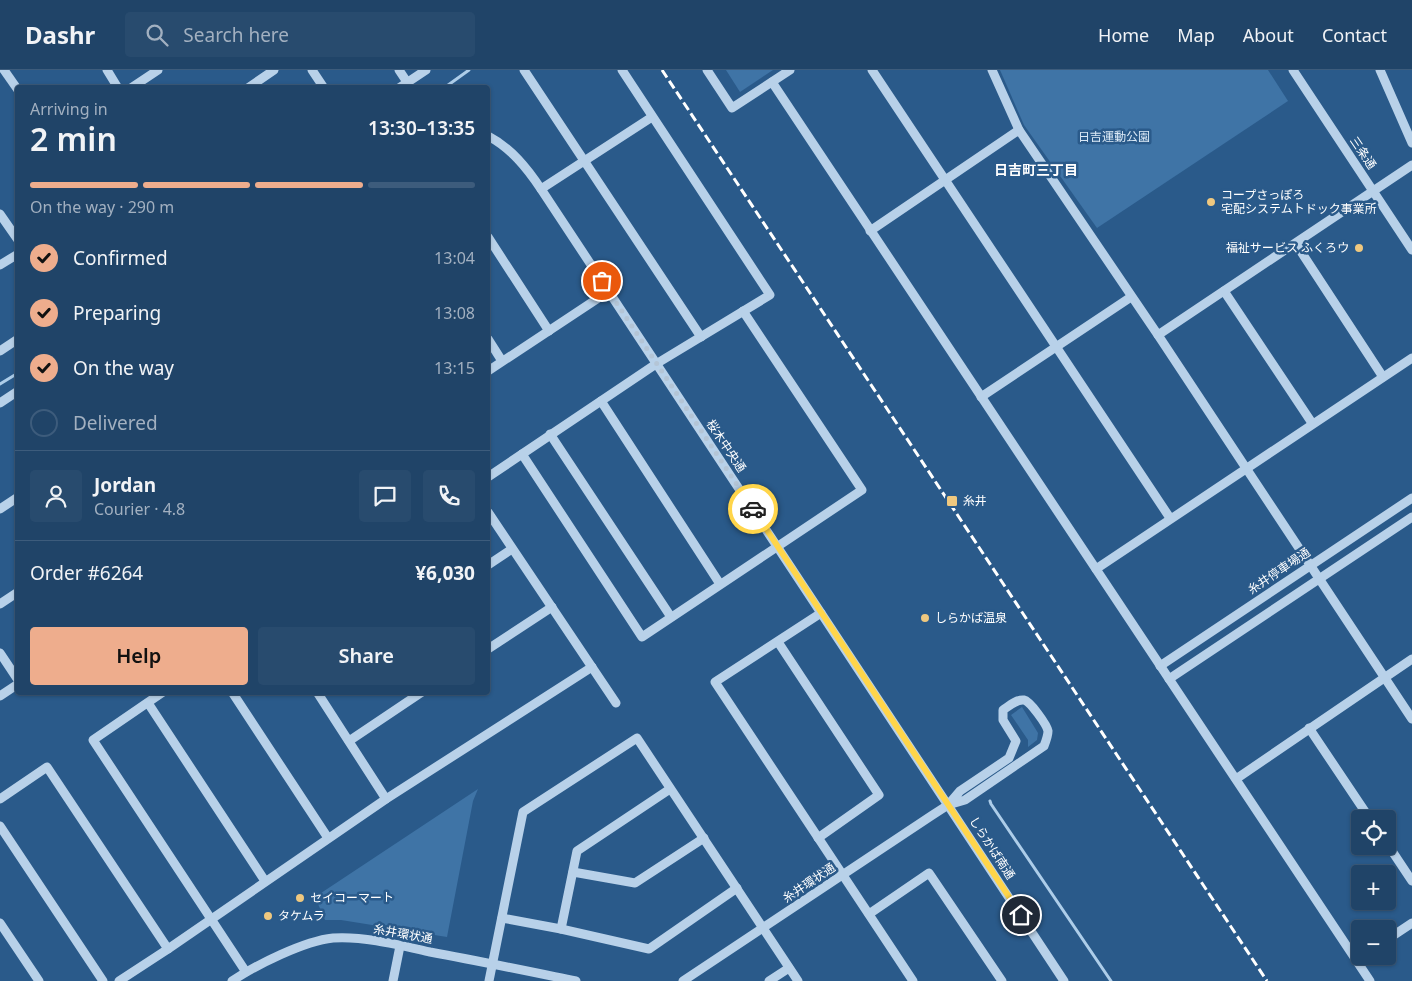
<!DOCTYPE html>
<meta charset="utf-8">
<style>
:root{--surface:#204468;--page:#284b6e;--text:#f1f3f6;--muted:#a2b0c0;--line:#3d5c7c;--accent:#eead8d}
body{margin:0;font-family:"Noto Sans","Noto Sans JP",sans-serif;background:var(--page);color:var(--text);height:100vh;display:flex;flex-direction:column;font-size:19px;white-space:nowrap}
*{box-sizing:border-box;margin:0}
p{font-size:16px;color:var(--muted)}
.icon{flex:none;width:28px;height:28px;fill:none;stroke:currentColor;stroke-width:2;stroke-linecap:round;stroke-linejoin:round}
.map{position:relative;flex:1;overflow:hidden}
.sheet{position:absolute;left:15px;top:15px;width:475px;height:610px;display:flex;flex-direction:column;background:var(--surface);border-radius:5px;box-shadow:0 1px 4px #0004,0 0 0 1px var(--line)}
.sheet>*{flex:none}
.tools{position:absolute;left:1351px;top:740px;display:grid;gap:10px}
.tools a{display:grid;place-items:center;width:45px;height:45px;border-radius:5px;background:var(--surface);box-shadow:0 1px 4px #0004,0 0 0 1px var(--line);font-size:25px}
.pin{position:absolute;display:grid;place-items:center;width:42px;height:42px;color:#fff;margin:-21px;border:2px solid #fff;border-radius:50%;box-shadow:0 1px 5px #0007}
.courier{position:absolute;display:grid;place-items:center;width:50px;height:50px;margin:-25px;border:4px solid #ffd54a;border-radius:50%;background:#fff;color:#222;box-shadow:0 1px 6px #0007}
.head em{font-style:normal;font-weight:600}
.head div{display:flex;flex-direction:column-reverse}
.head{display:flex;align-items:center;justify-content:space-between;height:85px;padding:0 15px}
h1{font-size:32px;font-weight:600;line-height:38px}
.bar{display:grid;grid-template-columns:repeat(4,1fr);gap:8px 5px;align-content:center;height:60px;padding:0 15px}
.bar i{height:6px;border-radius:4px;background:var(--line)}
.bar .active{background:var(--accent)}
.bar p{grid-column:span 4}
.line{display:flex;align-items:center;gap:12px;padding:0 15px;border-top:1px solid var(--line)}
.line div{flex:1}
.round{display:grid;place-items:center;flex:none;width:52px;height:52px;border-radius:5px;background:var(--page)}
ol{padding:0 15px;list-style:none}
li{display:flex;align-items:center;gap:15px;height:55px}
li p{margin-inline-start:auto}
li .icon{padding:5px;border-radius:50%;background:var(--accent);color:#111;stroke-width:4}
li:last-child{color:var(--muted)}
li i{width:28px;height:28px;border:2px solid var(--line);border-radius:50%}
.cta{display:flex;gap:10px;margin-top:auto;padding:10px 15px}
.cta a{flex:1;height:58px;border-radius:5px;background:var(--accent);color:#111;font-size:20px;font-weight:600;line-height:58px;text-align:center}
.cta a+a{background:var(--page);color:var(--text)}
header{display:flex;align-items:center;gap:30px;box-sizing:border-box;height:70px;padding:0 25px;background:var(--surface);border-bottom:1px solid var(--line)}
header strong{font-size:24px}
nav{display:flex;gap:28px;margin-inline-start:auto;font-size:18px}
.search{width:350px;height:45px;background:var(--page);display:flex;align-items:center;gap:12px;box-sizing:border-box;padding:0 18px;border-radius:5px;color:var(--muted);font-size:19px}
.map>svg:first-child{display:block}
</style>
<header>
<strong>Dashr</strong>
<div class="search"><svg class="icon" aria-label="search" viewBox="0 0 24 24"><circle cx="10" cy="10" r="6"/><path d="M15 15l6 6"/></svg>Search here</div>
<nav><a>Home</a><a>Map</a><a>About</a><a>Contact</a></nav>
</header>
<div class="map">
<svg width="1412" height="911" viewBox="0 0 1412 911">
<rect width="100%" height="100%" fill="#2a5a8a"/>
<g fill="#3f74a6">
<polygon points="726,0 773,0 740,22"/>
<polygon points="1000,0 1268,0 1288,31 1097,158 1024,55"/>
<polygon points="1022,637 1038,663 1037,670 1028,677 1028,670 1011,645"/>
<polygon points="478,719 473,731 447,867 341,850 325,850 315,827"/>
</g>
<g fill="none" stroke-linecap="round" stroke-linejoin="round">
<g stroke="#adcde9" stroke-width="3">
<polyline points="444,18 469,0"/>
<polyline points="0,314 18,303"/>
<polyline points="990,731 991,734 1111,911"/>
</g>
<g stroke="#b8d1e9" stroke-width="9">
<polyline points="4,0 18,20"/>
<polyline points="107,0 118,18"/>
<polyline points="312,0 324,18"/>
<polyline points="399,0 407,12"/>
<polyline points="524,0 701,267"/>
<polyline points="707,0 732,38 790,0"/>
<polyline points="872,0 1170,448"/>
<polyline points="992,0 1019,60 1158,265 1412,649"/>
<polyline points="1293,0 1412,180"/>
<polyline points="1380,0 1412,73"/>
<polyline points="772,12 1370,911"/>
<polyline points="131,18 158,0"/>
<polyline points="248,18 274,0"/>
<polyline points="399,18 426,0"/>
<path d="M488,66C511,78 527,98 541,119L1064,911"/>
<polyline points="541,119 652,47"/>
<polyline points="0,144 18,170"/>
<polyline points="870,161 1019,60"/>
<polyline points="488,167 549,261"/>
<polyline points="1296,174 1383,307"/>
<polyline points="0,195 18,184"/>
<polyline points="1224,221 1312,353"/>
<polyline points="1158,265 1412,95"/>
<polyline points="488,269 502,291"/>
<polyline points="0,281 18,269"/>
<polyline points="488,301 609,221"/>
<polyline points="981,327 1131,227"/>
<polyline points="601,331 720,514"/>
<polyline points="0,333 18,321"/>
<polyline points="550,364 671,547"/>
<polyline points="522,384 642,567 862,420 743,241"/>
<polyline points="488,407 656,294 770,225 622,0"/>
<polyline points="0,439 18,427"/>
<polyline points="488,442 616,633"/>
<polyline points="488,495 512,479"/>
<polyline points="1096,499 1412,288"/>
<polyline points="0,534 18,522"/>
<polyline points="821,543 715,612 913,911"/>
<polyline points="778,572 879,725 818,768"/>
<polyline points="488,579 552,537"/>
<polyline points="0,583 18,610"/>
<polyline points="1160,596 1412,428"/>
<polyline points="1169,609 1412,447"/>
<polyline points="163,622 93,670 246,902"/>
<polyline points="232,622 328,768"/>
<polyline points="317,622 386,729"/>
<polyline points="0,626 18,614"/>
<polyline points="148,633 265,811"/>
<polyline points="1309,658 1370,749"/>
<polyline points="349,671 422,622"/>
<polyline points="1236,709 1412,589"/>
<polyline points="0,729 47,697 168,879"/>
<polyline points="0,756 103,911"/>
<polyline points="1388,775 1412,811"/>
<polyline points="573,802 635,813 704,768"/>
<polyline points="869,844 929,803 1002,911"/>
<polyline points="502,848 561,859 649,879 737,818"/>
<polyline points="0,853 39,911"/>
<polyline points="561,859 577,781 670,719"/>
<polyline points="1388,869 1412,853"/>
<polyline points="119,911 168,879 386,729 592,597"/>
<path d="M232,911C256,895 304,871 333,868C365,866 399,875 430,882C479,891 527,901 576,911"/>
<polyline points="393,911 400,876"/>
<polyline points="489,911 523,742 637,668 798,911"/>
<path d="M683,911L931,746L948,735L965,730L1044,676C1046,671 1048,666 1048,661C1047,655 1030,631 1024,630C1017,629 1009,636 1003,640V650L1016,671L1009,688L960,721L948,735"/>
<polyline points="769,911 789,898"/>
</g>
<polyline stroke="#fff" stroke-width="3" stroke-dasharray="9 4" stroke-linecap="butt" points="662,0 1267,911"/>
</g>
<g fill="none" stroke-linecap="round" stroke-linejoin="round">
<polyline stroke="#b4c5d6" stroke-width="5" stroke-dasharray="0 9" points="602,211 753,439"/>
<polyline stroke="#ffd54a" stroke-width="6" points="753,439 1021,845"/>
</g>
<g fill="#efc87f" stroke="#2a5a8a" stroke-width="2">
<circle cx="1211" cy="132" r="5"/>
<circle cx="1359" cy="178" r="5"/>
<rect x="946" y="425" width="12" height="12" rx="2.5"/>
<circle cx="925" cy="548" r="5"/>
<circle cx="300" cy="828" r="5"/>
<circle cx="268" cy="846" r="5"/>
</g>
<g text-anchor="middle" stroke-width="5" stroke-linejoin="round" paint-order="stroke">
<g font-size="12" fill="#dceaf7" stroke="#2a5a8a">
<text x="1114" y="71">日吉運動公園</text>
</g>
<g font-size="12" fill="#fff" stroke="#2a5a8a">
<text transform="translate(1363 83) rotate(56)" y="4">三条通</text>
<text transform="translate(726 376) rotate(56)" y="4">桜木中央通</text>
<text transform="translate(1279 501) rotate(-34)" y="4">糸井停車場通</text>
<text transform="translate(992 778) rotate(57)" y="4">しらかば南通</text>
<text transform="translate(809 813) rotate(-34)" y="4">糸井環状通</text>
<text transform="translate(403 864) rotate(10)" y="4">糸井環状通</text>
</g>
<g font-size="12" fill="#fff" stroke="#2a5a8a" text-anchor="start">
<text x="1221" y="129">コープさっぽろ<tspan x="1221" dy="14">宅配システムトドック事業所</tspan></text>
<text x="1349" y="182" text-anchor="end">福祉サービス ふくろウ</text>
<text x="963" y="435">糸井</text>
<text x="935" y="552">しらかば温泉</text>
<text x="310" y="832">セイコーマート</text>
<text x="278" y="850">タケムラ</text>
</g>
<g font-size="14" font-weight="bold" fill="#fff" stroke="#2a5a8a">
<text x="1036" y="105">日吉町三丁目</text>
</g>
</g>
</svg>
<div class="tools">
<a><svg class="icon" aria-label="locate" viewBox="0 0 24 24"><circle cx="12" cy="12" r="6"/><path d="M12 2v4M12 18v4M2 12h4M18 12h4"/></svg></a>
<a>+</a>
<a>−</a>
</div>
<div class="pin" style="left:602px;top:211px;background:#ea580c"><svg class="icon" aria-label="bag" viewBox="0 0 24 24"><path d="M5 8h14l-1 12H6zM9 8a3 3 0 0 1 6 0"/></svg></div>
<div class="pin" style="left:1021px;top:845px;background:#1f2937"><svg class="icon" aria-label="home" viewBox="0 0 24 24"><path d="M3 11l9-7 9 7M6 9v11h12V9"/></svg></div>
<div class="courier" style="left:753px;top:439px"><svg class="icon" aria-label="car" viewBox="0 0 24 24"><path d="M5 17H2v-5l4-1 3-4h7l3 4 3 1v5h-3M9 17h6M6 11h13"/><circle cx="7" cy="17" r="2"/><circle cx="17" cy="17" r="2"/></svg></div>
<section class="sheet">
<div class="head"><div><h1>2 min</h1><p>Arriving in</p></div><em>13:30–13:35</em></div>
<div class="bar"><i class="active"></i><i class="active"></i><i class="active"></i><i></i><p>On the way · 290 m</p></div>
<ol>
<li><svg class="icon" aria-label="check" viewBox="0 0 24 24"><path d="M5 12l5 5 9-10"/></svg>Confirmed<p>13:04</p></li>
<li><svg class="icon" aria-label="check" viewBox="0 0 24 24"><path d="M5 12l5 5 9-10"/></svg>Preparing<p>13:08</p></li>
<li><svg class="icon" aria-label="check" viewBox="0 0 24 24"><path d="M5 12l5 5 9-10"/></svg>On the way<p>13:15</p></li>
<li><i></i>Delivered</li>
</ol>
<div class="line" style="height:90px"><a class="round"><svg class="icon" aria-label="person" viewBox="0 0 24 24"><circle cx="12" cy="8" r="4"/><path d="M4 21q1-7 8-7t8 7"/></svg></a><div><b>Jordan</b><p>Courier · 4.8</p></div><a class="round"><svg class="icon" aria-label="chat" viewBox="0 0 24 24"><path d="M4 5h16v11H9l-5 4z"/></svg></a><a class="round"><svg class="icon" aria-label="phone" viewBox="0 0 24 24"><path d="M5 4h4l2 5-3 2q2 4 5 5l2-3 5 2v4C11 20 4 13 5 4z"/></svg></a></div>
<div class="line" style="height:65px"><div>Order #6264</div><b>¥6,030</b></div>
<div class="cta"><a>Help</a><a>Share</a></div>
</section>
</div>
